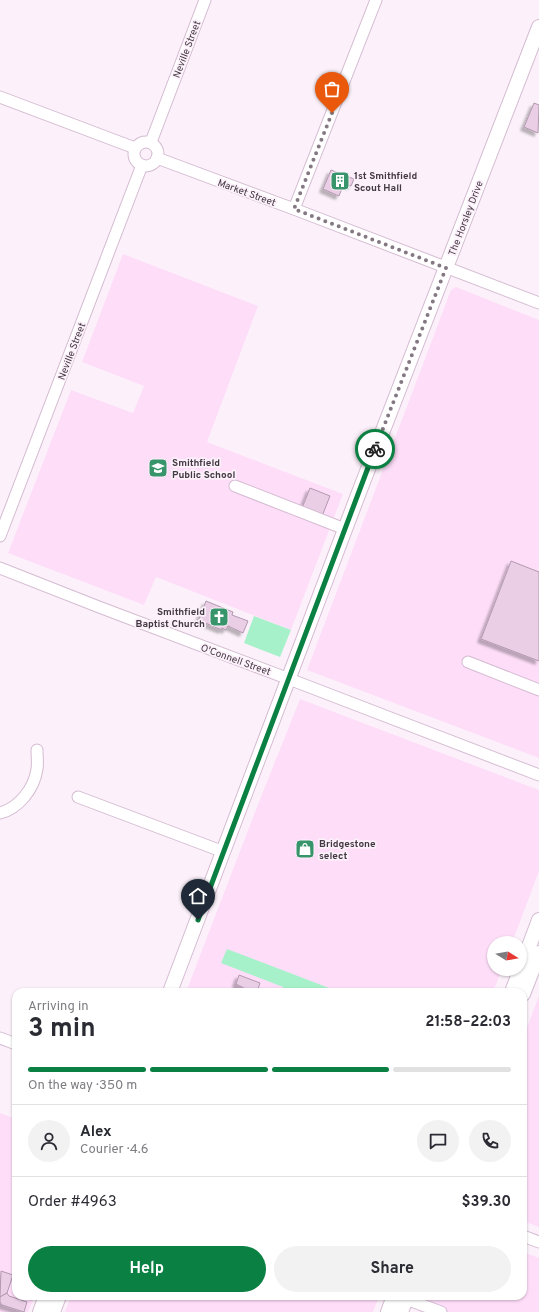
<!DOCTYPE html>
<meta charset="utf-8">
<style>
:root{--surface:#fff;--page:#f2f2f3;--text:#2b2b33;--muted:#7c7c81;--line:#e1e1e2;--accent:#0b8043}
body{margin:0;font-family:Overpass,sans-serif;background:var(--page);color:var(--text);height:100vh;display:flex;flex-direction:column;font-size:15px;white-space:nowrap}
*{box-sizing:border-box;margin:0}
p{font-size:13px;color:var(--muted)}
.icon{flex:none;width:22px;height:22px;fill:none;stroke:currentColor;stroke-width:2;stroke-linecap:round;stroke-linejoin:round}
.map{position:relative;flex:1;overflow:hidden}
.drawer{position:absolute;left:12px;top:988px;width:515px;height:312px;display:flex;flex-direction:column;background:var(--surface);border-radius:12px;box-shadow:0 1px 3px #0004}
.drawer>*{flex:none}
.needle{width:26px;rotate:101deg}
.tools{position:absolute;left:487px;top:936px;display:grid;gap:8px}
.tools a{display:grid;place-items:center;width:40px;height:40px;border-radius:50%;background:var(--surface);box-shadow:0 1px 3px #0004;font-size:20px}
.pin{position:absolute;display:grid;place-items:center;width:34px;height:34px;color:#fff;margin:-41px -17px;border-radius:50% 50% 50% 0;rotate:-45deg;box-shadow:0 0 4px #0007}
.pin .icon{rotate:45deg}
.courier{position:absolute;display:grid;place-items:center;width:40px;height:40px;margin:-20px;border:3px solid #0b8043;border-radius:50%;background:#fff;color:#222;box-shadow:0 1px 5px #0007}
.overview em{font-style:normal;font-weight:700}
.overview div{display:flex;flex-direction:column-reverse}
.overview{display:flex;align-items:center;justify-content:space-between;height:68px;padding:0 16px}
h1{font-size:26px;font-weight:700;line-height:30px}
.bar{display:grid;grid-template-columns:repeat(4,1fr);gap:6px 4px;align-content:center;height:48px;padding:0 16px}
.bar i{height:5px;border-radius:3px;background:var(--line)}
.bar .selected{background:var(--accent)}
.bar p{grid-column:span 4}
.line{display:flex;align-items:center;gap:10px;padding:0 16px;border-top:1px solid var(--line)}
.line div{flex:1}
.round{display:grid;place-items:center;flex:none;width:42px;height:42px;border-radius:21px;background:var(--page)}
.cta{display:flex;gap:8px;margin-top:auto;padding:8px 16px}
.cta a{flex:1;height:46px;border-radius:24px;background:var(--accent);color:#fff;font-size:16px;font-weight:700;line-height:46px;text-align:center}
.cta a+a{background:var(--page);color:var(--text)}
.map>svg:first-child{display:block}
</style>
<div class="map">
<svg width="539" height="1312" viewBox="0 0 539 1312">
<defs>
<filter id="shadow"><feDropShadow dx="-3.5" dy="3.5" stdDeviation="1" flood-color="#0004"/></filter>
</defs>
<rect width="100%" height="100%" fill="#fcf1fa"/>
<g fill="#feddf9">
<polygon points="123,254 258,306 207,442 343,494 291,630 156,577 144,605 8,553 71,390 133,413 144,386 82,362"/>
<polygon points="456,287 539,320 539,758 307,670 451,290"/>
<polygon points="300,699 539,790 539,871 512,943 494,943 494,969 502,969 493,992 186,992 257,807"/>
<polygon points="539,996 539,1227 523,1221 523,1038"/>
<polygon points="0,1113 16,1119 16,1296 35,1296 28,1312 0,1312"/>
<polygon points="523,1252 539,1258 539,1312 419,1312 425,1296 523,1296"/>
<polygon points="71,1296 379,1296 373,1312 65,1312"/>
</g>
<g fill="#a7f1ca">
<polygon points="254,616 291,630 280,657 244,643"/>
<polygon points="227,949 337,991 336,992 282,992 283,987 221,963"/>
</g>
<g fill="#e9cee5" stroke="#b299af" filter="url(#shadow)">
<polygon points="534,103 539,105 538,133 524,127"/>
<polygon points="331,170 354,179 351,186 344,183 339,196 323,189"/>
<polygon points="310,488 330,496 322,516 302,508"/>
<polygon points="511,561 539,572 539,661 481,639"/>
<polygon points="206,601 233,612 232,615 248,621 243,633 228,626 226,630 222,628 222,630 203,622 204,621 199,619"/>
<polygon points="239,975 260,983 257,992 242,992 244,988 236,984"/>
<polygon points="1,1271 13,1275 7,1293 0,1297"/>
<polygon points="7,1293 9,1296 27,1302 24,1312 2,1305 0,1302 0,1297"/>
</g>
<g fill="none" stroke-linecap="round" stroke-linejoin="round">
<g stroke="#d5bbd2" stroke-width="13">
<g id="minor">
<polyline points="0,97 135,148"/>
<polyline points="151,142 205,0"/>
<circle cx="146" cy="154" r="12"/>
<polyline points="157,158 294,209 539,303"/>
<polyline points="294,209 376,0"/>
<polyline points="235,486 345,529"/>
<polyline points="0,536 142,165"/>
<polyline points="0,568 99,607 289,679 539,775"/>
<polyline points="468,662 539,690"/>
<polyline points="78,797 224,852"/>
<path d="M0,813C19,808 34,789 37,769C38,763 37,756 37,750"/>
<polyline points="0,1038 16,1044"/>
<polyline points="523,1236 539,1242"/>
<polyline points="406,1299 441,1312"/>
</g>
</g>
<g stroke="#d5bbd2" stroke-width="16">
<g id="major">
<polyline points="170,992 358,495 539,27"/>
<polyline points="512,992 539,920"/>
<polyline points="523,994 539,953"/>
<polyline points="40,1312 46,1296"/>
<polyline points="53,1312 59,1296"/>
<polyline points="388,1312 394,1296"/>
<polyline points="401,1312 407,1296"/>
</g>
</g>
<use href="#minor" stroke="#fff" stroke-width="11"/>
<use href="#major" stroke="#fff" stroke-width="14"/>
</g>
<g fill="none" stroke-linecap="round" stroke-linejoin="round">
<polyline stroke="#847982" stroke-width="4" stroke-dasharray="0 7.2" points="332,113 294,209 446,268 375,449"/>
<polyline stroke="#0b8043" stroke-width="5" points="198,920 375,449"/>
</g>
<defs>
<g id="building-square" transform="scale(1)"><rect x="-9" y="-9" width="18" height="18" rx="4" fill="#38946b" stroke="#fcf1fa"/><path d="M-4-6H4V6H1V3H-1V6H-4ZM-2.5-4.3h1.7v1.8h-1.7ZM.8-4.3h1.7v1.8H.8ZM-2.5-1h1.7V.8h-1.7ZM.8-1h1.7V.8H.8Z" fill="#fff"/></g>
<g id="school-square" transform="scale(1)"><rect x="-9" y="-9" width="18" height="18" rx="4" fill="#38946b" stroke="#fcf1fa"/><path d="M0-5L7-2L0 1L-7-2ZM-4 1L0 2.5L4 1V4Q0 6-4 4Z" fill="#fff"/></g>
<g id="church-square" transform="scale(1)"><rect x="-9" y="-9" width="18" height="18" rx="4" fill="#38946b" stroke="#fcf1fa"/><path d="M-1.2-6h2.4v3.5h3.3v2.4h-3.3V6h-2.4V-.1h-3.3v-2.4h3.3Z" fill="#fff"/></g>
<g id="shop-square" transform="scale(1)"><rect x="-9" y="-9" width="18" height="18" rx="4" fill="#38946b" stroke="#fcf1fa"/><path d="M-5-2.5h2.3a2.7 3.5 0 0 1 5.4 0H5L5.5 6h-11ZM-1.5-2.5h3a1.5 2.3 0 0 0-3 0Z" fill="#fff"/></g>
</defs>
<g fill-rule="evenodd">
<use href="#building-square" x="340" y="181"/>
<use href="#school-square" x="158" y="468"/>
<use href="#church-square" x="219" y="617"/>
<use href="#shop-square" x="305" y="849"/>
</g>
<g text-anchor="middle" stroke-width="3.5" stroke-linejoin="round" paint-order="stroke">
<g font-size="10" fill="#433942" stroke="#fcf1fa">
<text transform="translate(186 49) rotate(-69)" y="4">Neville Street</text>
<text transform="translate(247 192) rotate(20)" y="4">Market Street</text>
<text transform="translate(465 218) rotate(-69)" y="4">The Horsley Drive</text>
<text transform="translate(71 351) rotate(-69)" y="4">Neville Street</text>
<text transform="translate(236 659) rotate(20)" y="4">O'Connell Street</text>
</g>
<g font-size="10" font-weight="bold" fill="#433942" stroke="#fcf1fa" text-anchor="start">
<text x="354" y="179">1st Smithfield<tspan x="354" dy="12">Scout Hall</tspan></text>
<text x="172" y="466">Smithfield<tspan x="172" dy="12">Public School</tspan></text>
<text x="205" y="615" text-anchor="end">Smithfield<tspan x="205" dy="12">Baptist Church</tspan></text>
<text x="319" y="847">Bridgestone<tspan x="319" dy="12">select</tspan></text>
</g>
</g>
</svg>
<div class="tools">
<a><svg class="needle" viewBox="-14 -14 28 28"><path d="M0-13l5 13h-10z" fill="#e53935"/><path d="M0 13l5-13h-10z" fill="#7c7c81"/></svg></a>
</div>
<div class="pin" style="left:332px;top:113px;background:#ea580c"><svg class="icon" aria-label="bag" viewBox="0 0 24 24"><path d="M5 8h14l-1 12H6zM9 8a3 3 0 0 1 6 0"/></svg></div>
<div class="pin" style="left:198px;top:920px;background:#1f2937"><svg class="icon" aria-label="home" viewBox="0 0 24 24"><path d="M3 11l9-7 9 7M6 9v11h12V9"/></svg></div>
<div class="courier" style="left:375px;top:449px"><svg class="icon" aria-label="bike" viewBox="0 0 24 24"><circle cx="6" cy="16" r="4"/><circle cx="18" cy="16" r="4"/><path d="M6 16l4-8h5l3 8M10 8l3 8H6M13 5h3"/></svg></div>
<section class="drawer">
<div class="overview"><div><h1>3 min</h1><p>Arriving in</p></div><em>21:58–22:03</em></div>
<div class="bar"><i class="selected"></i><i class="selected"></i><i class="selected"></i><i></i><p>On the way · 350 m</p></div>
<div class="line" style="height:72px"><a class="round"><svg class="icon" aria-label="person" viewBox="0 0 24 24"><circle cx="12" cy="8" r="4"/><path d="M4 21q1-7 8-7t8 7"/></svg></a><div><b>Alex</b><p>Courier · 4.6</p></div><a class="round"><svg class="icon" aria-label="chat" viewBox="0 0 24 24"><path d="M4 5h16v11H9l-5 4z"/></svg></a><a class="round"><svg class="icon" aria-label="phone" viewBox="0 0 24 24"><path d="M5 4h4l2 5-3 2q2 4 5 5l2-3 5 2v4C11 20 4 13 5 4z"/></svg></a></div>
<div class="line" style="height:52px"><div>Order #4963</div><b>$39.30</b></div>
<div class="cta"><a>Help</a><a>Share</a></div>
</section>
</div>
